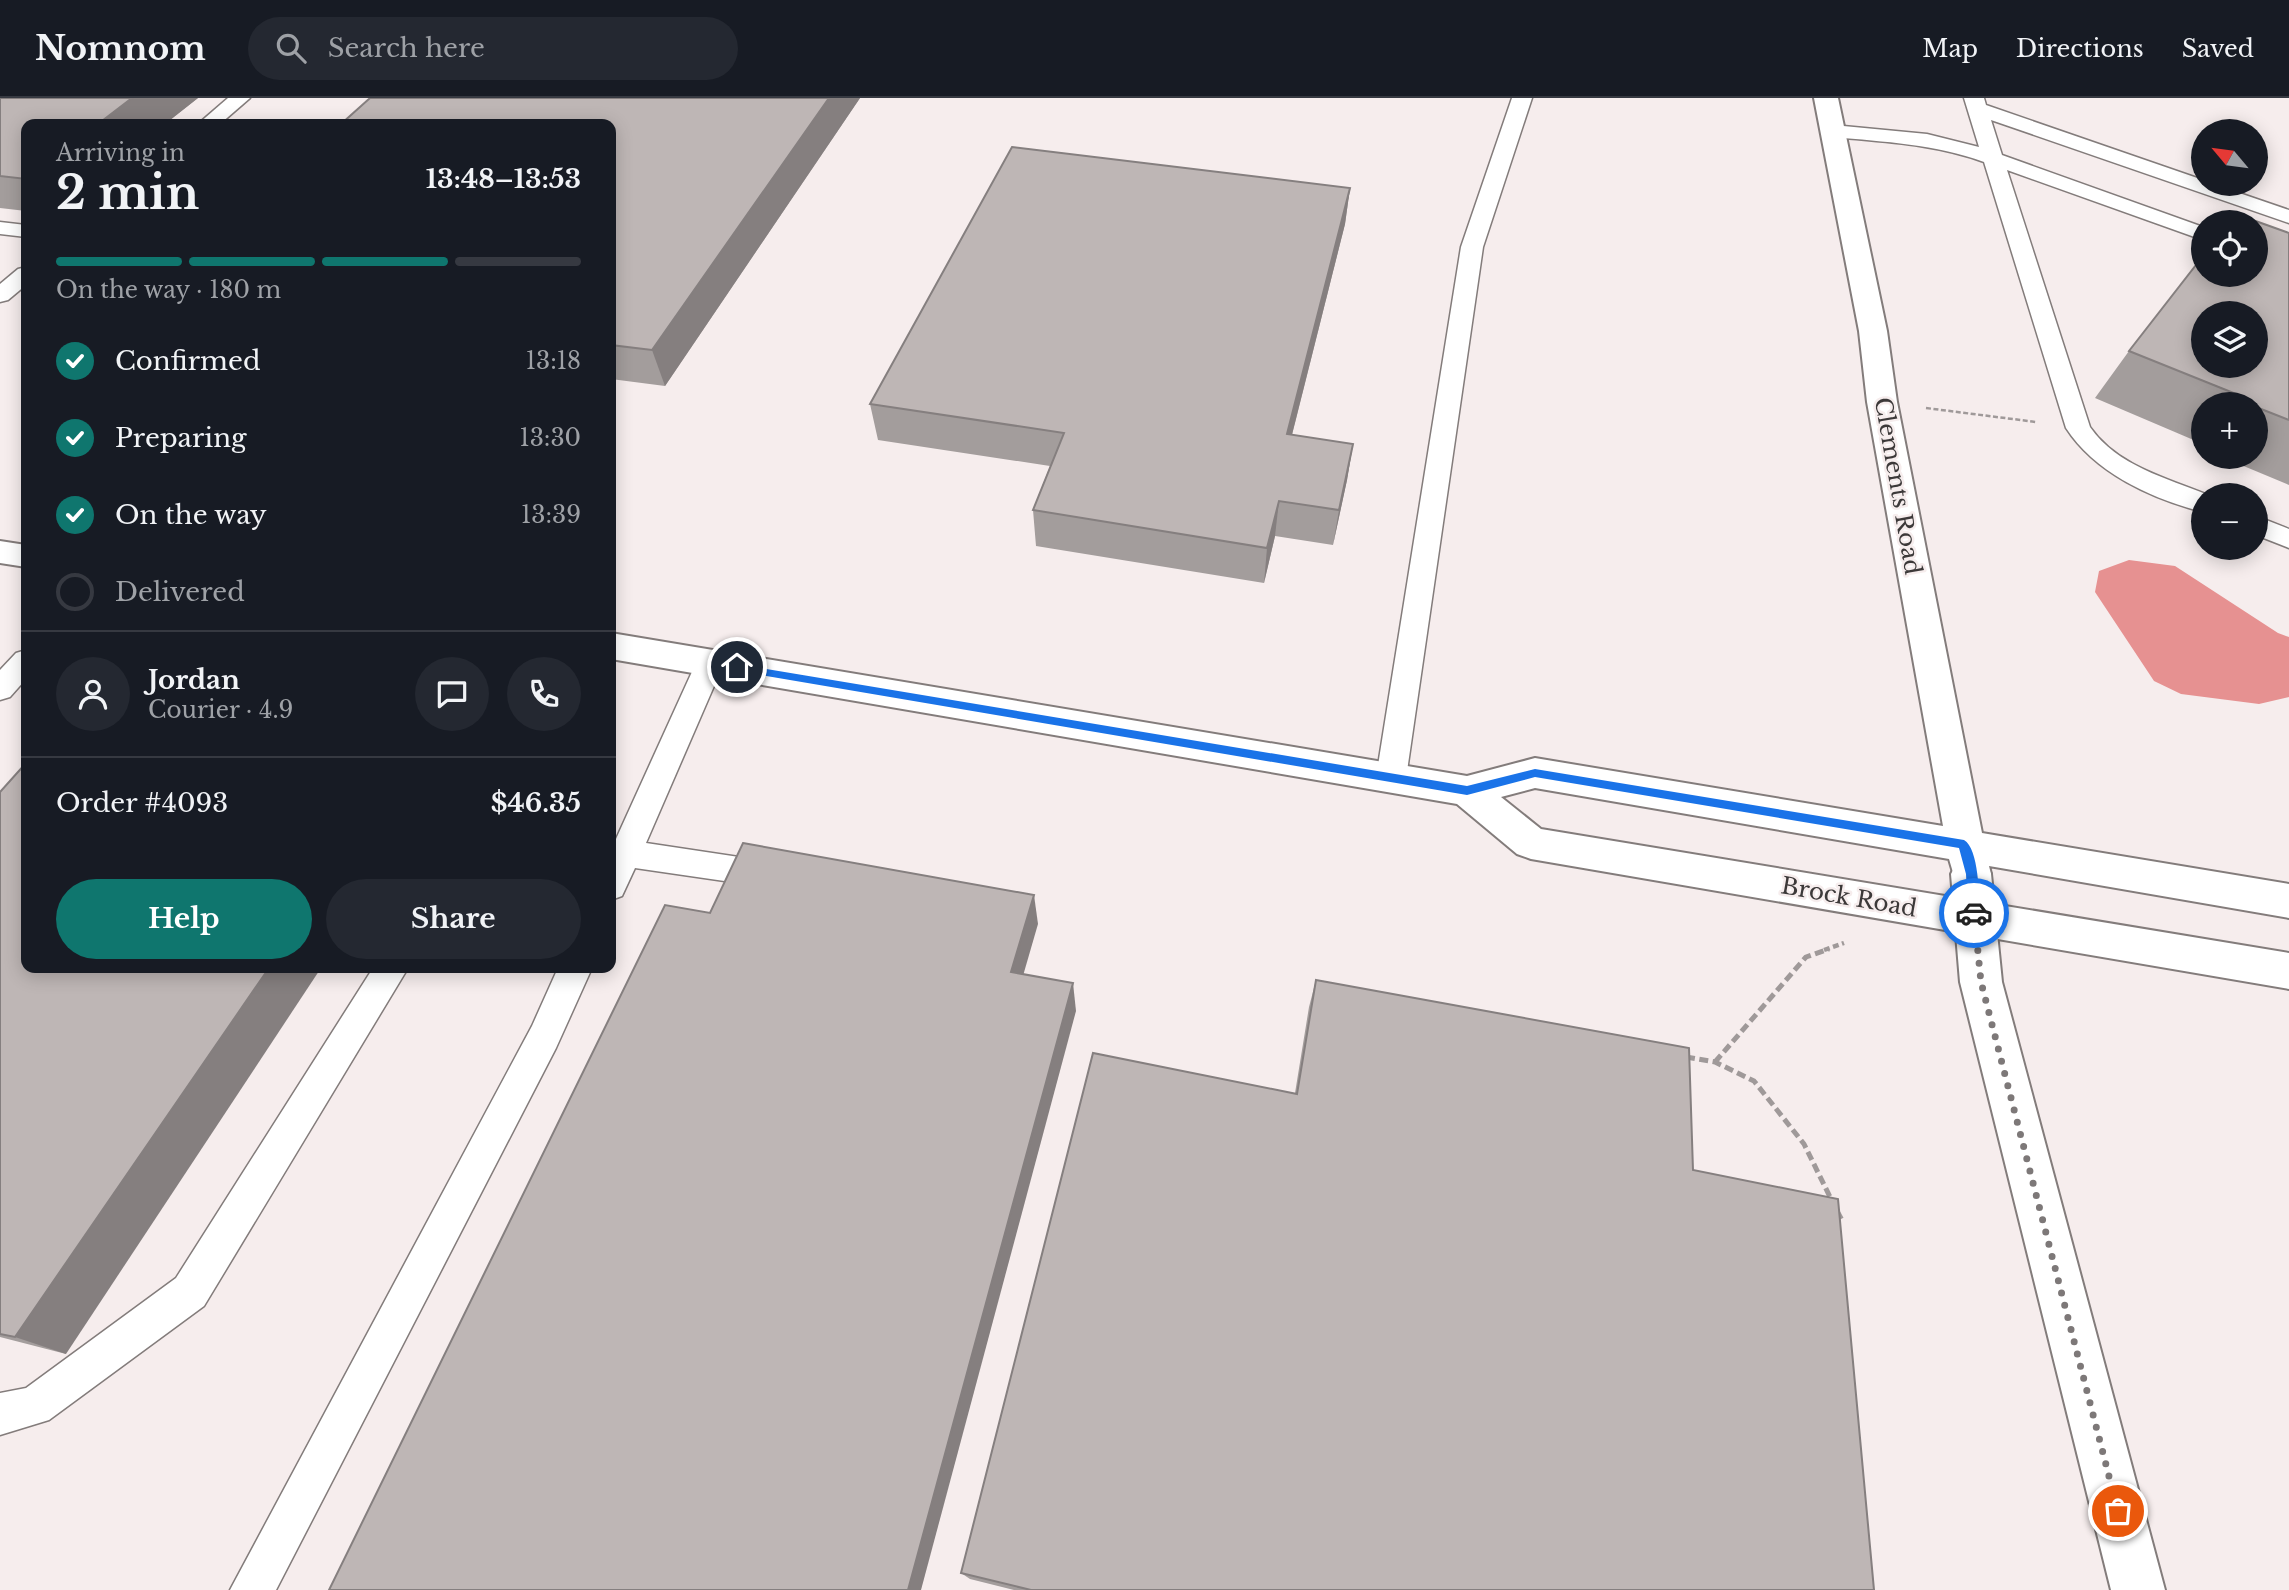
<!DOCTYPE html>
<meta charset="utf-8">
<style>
:root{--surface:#171b24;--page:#242831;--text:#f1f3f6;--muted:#9ea1a6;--line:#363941;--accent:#0f766e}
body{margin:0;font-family:"Libre Baskerville",serif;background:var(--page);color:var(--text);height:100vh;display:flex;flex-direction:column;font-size:26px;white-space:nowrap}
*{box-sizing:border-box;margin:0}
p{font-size:23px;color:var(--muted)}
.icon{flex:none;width:38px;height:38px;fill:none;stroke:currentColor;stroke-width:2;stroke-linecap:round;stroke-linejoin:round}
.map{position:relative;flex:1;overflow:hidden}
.sheet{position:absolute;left:21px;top:21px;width:595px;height:854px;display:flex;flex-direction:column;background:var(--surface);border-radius:14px;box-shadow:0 4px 18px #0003}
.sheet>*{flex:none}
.needle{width:46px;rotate:299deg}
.fabs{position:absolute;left:2191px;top:21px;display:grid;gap:14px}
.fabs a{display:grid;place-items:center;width:77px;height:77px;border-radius:50%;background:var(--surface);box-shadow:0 4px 18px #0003;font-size:35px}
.pin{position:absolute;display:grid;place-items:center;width:60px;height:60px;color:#fff;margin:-30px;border:4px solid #fff;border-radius:50%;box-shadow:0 2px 7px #0007}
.courier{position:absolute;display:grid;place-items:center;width:70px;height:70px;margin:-35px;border:5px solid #1a73e8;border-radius:50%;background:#fff;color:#222;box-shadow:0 2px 9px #0007}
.head em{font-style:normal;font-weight:700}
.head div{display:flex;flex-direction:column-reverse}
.head{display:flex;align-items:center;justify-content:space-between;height:119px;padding:0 35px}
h1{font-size:46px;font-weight:700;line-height:52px}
.bar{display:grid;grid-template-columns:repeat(4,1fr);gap:10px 7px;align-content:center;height:84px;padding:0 35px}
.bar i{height:9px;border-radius:5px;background:var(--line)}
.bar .selected{background:var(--accent)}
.bar p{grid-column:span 4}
.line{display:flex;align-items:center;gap:18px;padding:0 35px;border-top:2px solid var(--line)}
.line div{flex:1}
.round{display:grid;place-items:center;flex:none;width:74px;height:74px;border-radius:37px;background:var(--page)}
ol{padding:0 35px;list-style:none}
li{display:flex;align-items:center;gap:21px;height:77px}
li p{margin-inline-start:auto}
li .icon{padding:7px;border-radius:50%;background:var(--accent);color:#fff;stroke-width:4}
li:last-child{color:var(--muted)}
li i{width:38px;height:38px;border:4px solid var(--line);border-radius:50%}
.cta{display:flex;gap:14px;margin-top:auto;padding:14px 35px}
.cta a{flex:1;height:80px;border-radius:42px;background:var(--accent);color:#fff;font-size:28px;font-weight:700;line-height:80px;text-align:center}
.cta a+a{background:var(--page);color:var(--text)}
header{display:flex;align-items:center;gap:42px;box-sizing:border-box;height:98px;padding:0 35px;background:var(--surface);border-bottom:2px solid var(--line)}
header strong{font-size:33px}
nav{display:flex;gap:38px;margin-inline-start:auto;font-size:24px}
.search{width:490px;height:63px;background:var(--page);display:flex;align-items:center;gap:18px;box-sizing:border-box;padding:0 24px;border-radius:38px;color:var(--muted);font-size:26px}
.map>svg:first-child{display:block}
</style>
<header>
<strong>Nomnom</strong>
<div class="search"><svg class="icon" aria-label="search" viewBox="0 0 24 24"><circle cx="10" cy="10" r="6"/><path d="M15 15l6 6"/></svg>Search here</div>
<nav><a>Map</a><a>Directions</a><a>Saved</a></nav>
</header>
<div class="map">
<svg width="2289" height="1492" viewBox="0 0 2289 1492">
<rect width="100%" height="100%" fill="#f6eded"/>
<polygon fill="#e69191" points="2129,462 2175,468 2278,535 2289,539 2289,599 2259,606 2181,596 2154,583 2095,494 2099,473"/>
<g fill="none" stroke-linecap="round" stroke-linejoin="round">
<g stroke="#837c7b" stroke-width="3">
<g id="lane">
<polygon points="228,0 250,0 220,26 198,26"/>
<polygon points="1512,0 1532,0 1483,149 1406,680 1402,689 1391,692 1380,689 1376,680 1461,149"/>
<path d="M1964,0H1984L1986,7L2203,82V86H2213L2289,112V125L1991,22L2002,57L2203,129V142L2007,72L2090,329C2117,368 2167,380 2208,397H2203V414C2152,401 2095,375 2066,330L1984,64C1935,46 1885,44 1833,39L1823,33L1833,27L1927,36L1979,49Z"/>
<polygon points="0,124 26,127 26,139 0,136"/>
<polygon points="26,169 26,187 8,202 0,204 0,186 18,171"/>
<polygon points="2256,418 2289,431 2289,450 2256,437"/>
<polygon points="26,552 26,581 10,599 0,602 0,572 16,555"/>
<polygon points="710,554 720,557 724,565 646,745 773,764 784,767 789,777 784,787 773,790 635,770 622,798 611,802 611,752 696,565 700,557"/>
<polygon points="373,870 408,870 204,1208 49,1322 0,1337 0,1295 26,1290 176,1180"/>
<polygon points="558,870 592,870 556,950 276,1492 230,1492 532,928"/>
</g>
</g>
<g stroke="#837c7b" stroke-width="4">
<polygon id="street" points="1971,760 1985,764 1991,776 2002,884 2165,1492 2111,1492 1960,884 1951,776 1957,764"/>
</g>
<g stroke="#837c7b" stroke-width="4">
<g id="secondary">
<polygon points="1814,0 1838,0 1887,233 1897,304 1982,735 2289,786 2289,820 1989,768 1991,776 1985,788 1971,792 1957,788 1949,761 1535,690 1501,699 1541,731 2289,855 2289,891 1531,761 1517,756 1457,706 611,561 611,535 1467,678 1535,660 1943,728 1867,304 1859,233"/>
<polygon points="0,443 26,447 26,469 0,465"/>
</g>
</g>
<polyline stroke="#9f9999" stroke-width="2.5" stroke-dasharray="5 2.5" stroke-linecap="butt" points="1926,310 2036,324"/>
<polyline stroke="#9f9999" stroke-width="4.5" stroke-dasharray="6 3.5" stroke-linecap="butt" points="1824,852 1844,845"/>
<g stroke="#9f9999" stroke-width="5" stroke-dasharray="9 4.5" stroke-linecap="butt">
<polyline points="1686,959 1715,964 1754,983 1804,1046 1833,1105"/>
<polyline points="1715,964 1806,859 1829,851"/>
<polyline points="1837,1113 1843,1124"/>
</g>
<use href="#lane" fill="#fff" fill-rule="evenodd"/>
<use href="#street" fill="#fff" fill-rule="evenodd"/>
<use href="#secondary" fill="#fff" fill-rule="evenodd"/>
</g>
<g fill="#a39d9c">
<polygon points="0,0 198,0 165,26 26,26 26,113 0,110"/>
<polygon points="860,0 665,288 611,281 611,26"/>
<polygon points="1350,90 1345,126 1292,337 1353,346 1347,382 1333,447 1275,438 1264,485 1036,448 1033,412 1050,368 878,342 870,306"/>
<polygon points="2289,135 2289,387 2222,359 2256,359 2256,306 2203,306 2203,346 2095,300 2129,253"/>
<polygon points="0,694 66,1256 0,1239"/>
<polygon points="1316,882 1693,1072 1874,1492 1014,1492 970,1481 961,1475 1295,995 1309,909"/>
</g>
<g fill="#857f7f">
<polygon points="132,0 198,0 165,26 98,26"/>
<polygon points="829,0 860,0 665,288 652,252"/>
<polygon points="1350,90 1345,126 1283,372 1287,336"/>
<polygon points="1353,346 1347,382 1333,447 1339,412"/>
<polygon points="1279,403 1275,438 1264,485 1267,450"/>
<polygon points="1034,797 1038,826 1016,902 1011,874"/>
<polygon points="269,870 321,870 66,1256 15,1239"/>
<polygon points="1073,885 1076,913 921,1492 908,1492"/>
</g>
<g fill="#beb6b5" stroke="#857f7f" stroke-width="2" fill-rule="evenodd">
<polygon points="0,0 132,0 98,26 26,26 26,81 0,78"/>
<polygon points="370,0 829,0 652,252 611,247 611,26 341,26"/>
<polygon points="1012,49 1350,90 1287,336 1353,346 1339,412 1279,403 1267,450 1033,412 1064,335 870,306"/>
<path d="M2236,116L2289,135V322L2256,309V306H2248L2251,302L2129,253L2203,158V177H2256V124H2230ZM2203,215H2256V268H2203Z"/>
<polygon points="26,665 26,870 269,870 15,1239 0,1236 0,694"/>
<polygon points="743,745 1034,797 1011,874 1073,885 908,1492 329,1492 665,807 710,815"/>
<polygon points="1316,882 1689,950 1693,1072 1838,1101 1874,1492 1031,1492 961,1475 1093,955 1297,996"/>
</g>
<path fill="#1a73e8" d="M737,566L1467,688L1535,671L1964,742C1979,751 1979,798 1980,815L1974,820L1968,815L1966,776L1959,750L1535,679L1467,697L737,573L732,569Z"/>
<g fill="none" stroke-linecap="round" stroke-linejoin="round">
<polyline stroke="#7d7878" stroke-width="7" stroke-dasharray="0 12.6" points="1974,815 1981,884 2118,1413"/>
</g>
<g text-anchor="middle" stroke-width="5" stroke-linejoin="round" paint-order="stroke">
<g font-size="23" fill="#3c3939" stroke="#f6eded">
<text transform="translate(1898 388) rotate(80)" y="8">Clements Road</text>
<text transform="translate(1849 799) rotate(10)" y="8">Brock Road</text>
</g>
</g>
</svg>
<div class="fabs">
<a><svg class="needle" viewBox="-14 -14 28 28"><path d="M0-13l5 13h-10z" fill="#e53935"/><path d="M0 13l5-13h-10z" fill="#9ea1a6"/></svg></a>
<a><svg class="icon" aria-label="locate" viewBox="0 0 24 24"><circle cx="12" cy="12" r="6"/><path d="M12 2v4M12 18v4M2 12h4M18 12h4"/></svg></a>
<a><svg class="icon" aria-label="layers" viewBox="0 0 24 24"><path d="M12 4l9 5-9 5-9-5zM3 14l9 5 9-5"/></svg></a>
<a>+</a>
<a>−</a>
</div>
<div class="pin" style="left:2118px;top:1413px;background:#ea580c"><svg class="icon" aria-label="bag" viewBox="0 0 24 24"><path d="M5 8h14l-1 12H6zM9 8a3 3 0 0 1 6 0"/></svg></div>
<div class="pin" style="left:737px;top:569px;background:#1f2937"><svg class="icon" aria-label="home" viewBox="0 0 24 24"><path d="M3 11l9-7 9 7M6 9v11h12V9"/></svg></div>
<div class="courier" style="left:1974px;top:815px"><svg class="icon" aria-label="car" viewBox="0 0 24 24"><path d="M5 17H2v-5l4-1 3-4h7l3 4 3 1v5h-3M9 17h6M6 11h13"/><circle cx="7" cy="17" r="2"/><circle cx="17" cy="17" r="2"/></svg></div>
<section class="sheet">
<div class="head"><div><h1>2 min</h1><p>Arriving in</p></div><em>13:48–13:53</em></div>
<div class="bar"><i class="selected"></i><i class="selected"></i><i class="selected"></i><i></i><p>On the way · 180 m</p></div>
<ol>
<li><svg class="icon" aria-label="check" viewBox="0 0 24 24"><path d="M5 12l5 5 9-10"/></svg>Confirmed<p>13:18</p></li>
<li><svg class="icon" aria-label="check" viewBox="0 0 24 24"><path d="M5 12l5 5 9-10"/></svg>Preparing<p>13:30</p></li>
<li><svg class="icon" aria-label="check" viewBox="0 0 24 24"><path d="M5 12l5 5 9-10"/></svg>On the way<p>13:39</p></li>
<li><i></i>Delivered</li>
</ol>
<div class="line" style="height:126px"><a class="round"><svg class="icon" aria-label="person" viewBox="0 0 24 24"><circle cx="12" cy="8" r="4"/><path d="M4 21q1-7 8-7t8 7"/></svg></a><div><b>Jordan</b><p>Courier · 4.9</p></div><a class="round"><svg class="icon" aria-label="chat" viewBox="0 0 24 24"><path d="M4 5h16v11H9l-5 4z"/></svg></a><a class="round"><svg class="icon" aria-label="phone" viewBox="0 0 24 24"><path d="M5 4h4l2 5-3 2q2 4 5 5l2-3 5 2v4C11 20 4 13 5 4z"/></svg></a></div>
<div class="line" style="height:91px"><div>Order #4093</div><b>$46.35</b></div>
<div class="cta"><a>Help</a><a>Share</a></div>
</section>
</div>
